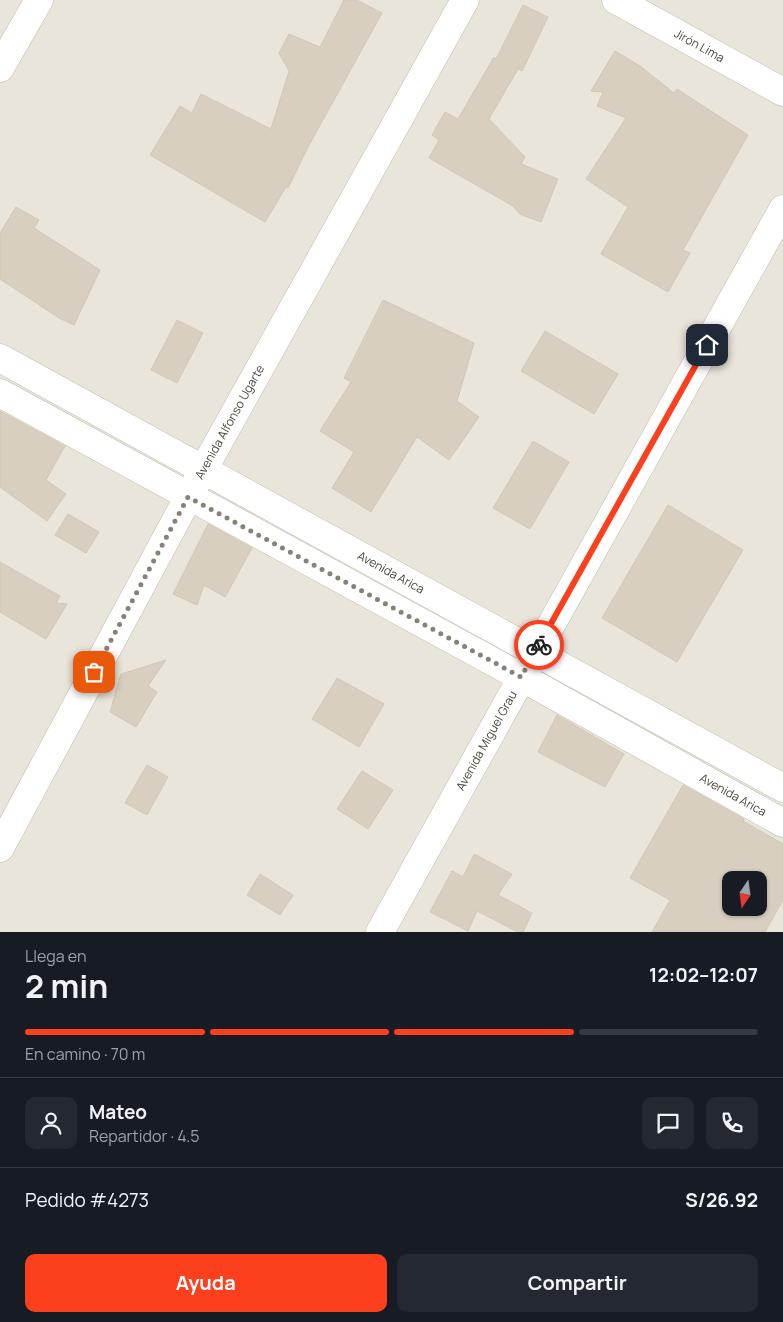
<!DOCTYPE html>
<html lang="es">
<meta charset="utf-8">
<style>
:root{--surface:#171b24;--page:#242831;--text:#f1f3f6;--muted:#9ea1a6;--line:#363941;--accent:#fc3f1d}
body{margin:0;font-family:Manrope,sans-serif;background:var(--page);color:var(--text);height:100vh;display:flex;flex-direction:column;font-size:19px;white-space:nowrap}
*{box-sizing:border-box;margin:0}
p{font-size:16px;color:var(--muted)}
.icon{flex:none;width:28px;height:28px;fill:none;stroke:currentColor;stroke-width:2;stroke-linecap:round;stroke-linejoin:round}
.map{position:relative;height:932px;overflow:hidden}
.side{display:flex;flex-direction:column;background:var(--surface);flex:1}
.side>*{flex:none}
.needle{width:32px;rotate:193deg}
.controls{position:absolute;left:722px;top:871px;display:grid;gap:10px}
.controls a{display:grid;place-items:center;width:45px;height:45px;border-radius:10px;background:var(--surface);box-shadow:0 1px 4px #0004;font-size:25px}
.pin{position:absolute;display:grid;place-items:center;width:42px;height:42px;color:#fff;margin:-21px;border-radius:10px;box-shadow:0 2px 8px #0006}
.courier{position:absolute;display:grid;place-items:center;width:50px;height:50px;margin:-25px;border:4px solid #fc3f1d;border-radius:50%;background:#fff;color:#222;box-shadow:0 1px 6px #0007}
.head em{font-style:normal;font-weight:700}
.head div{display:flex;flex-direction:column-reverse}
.head{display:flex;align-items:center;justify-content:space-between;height:85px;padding:0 25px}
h1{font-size:32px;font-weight:700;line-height:38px}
.bar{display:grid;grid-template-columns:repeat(4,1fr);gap:8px 5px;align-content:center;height:60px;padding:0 25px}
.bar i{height:6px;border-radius:4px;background:var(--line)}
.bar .selected{background:var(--accent)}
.bar p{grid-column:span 4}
.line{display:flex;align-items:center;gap:12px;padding:0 25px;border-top:1px solid var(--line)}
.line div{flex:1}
.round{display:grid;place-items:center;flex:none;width:52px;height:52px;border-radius:10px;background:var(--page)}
.button{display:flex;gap:10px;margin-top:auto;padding:10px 25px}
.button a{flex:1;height:58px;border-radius:10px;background:var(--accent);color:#fff;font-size:20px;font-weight:700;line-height:58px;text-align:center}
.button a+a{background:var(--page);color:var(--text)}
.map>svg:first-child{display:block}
</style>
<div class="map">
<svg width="783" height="932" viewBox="0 0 783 932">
<rect width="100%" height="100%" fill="#f6f3ec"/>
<path fill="#eae5da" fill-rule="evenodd" d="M0,0H783V932H0ZM731,880H759V908H731Z"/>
<g fill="#d8cfc1" stroke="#d3c7b4" fill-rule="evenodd">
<polygon points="344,0 357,0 382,13 308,147 288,188 286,187 265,222 150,155 180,106 192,113 201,94 271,129 289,71 279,53 289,34 320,47"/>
<polygon points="523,5 548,17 522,71 518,69 489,119 525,157 521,164 558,179 541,222 520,214 513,206 429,158 439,140 432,135 445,112 458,119 494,57 496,59"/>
<polygon points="615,51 640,66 674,93 677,89 748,135 683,250 690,253 668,292 601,254 628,207 586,179 626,118 597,106 603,92 591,91"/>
<polygon points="16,207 39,220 34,228 100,270 74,325 59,318 0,279 0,233"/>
<polygon points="383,300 474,343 457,401 479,417 449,460 417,437 371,512 332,488 354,452 320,431 351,382 344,378"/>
<polygon points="177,320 203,333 177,383 151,370"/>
<polygon points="545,331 618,374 594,414 521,371"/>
<polygon points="0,411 65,446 46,480 66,494 47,521 0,487"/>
<polygon points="533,441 569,462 530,529 493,508"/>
<polygon points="668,505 743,550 677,662 602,618"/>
<polygon points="68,514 99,532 86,553 55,535"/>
<polygon points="208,524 252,548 225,597 204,585 197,605 173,594"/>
<polygon points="0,562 60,596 56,603 67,604 46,639 0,612"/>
<polygon points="166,660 148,686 157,692 136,727 110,712 121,674"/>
<polygon points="337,678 384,704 359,747 312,719"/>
<polygon points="557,715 624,754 605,787 538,752"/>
<polygon points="147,765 168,777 147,815 125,803"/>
<polygon points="362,771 393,790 368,829 337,809"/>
<path d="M683,785L744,819L743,821L783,844V900L765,932H652L670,900L630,878ZM731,880H759V908H731Z"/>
<polygon points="474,854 512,874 498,895 532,913 523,932 518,932 477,911 468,931 430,912 452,871 463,877"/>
<polygon points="260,874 293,895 280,915 247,895"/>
</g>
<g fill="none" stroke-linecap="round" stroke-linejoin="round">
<g stroke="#c2bbae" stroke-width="29">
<g id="minor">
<polyline points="0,68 39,0"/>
<path id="s1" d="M0,848L203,470L465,0"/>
<path id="s2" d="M380,932L783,209"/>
</g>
</g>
<g stroke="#c2bbae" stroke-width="29">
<g id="tertiary">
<path id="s3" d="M616,0L783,92"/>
<path id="s4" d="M0,358L783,788"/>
<path id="s5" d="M0,393L521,677L783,823"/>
</g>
</g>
<use href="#minor" stroke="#fff" stroke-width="28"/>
<use href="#tertiary" stroke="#fff" stroke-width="28"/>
</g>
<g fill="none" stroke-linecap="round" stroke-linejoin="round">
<polyline stroke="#878178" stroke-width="5" stroke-dasharray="0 9" points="94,672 188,497 521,677 539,645"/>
<polyline stroke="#fc3f1d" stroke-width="6" points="539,645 707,345"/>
</g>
<g text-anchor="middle" stroke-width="4" stroke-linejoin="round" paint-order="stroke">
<g font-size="12" fill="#4b4439" stroke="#fff">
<text dy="4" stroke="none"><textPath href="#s3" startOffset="95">Jirón Lima</textPath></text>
<text dy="4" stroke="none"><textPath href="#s1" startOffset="484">Avenida Alfonso Ugarte</textPath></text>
<text dy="4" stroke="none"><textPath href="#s4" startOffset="446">Avenida Arica</textPath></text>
<text dy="4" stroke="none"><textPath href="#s2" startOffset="219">Avenida Miguel Grau</textPath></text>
<text dy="4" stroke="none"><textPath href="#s5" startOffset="836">Avenida Arica</textPath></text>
</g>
</g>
</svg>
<div class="controls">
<a><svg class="needle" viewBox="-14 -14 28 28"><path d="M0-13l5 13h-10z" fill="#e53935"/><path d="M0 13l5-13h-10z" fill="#9ea1a6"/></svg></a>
</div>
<div class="pin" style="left:94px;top:672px;background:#ea580c"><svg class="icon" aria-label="bag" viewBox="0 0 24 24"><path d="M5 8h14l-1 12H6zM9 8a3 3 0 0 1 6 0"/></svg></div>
<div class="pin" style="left:707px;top:345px;background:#1f2937"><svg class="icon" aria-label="home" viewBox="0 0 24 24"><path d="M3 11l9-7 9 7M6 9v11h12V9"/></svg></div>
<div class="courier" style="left:539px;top:645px"><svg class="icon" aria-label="bike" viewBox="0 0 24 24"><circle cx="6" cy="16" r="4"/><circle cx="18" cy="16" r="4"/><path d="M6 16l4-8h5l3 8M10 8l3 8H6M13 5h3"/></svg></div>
</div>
<section class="side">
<div class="head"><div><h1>2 min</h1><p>Llega en</p></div><em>12:02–12:07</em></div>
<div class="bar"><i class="selected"></i><i class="selected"></i><i class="selected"></i><i></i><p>En camino · 70 m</p></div>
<div class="line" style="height:90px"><a class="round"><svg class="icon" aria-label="person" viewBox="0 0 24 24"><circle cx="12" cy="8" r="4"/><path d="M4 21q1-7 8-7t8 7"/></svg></a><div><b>Mateo</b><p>Repartidor · 4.5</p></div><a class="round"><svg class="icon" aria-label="chat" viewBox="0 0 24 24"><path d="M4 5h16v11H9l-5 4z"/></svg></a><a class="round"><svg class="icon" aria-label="phone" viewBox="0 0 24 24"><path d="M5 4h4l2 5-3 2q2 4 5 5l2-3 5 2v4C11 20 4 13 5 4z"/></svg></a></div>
<div class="line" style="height:65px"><div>Pedido #4273</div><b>S/26.92</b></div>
<div class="button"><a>Ayuda</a><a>Compartir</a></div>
</section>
